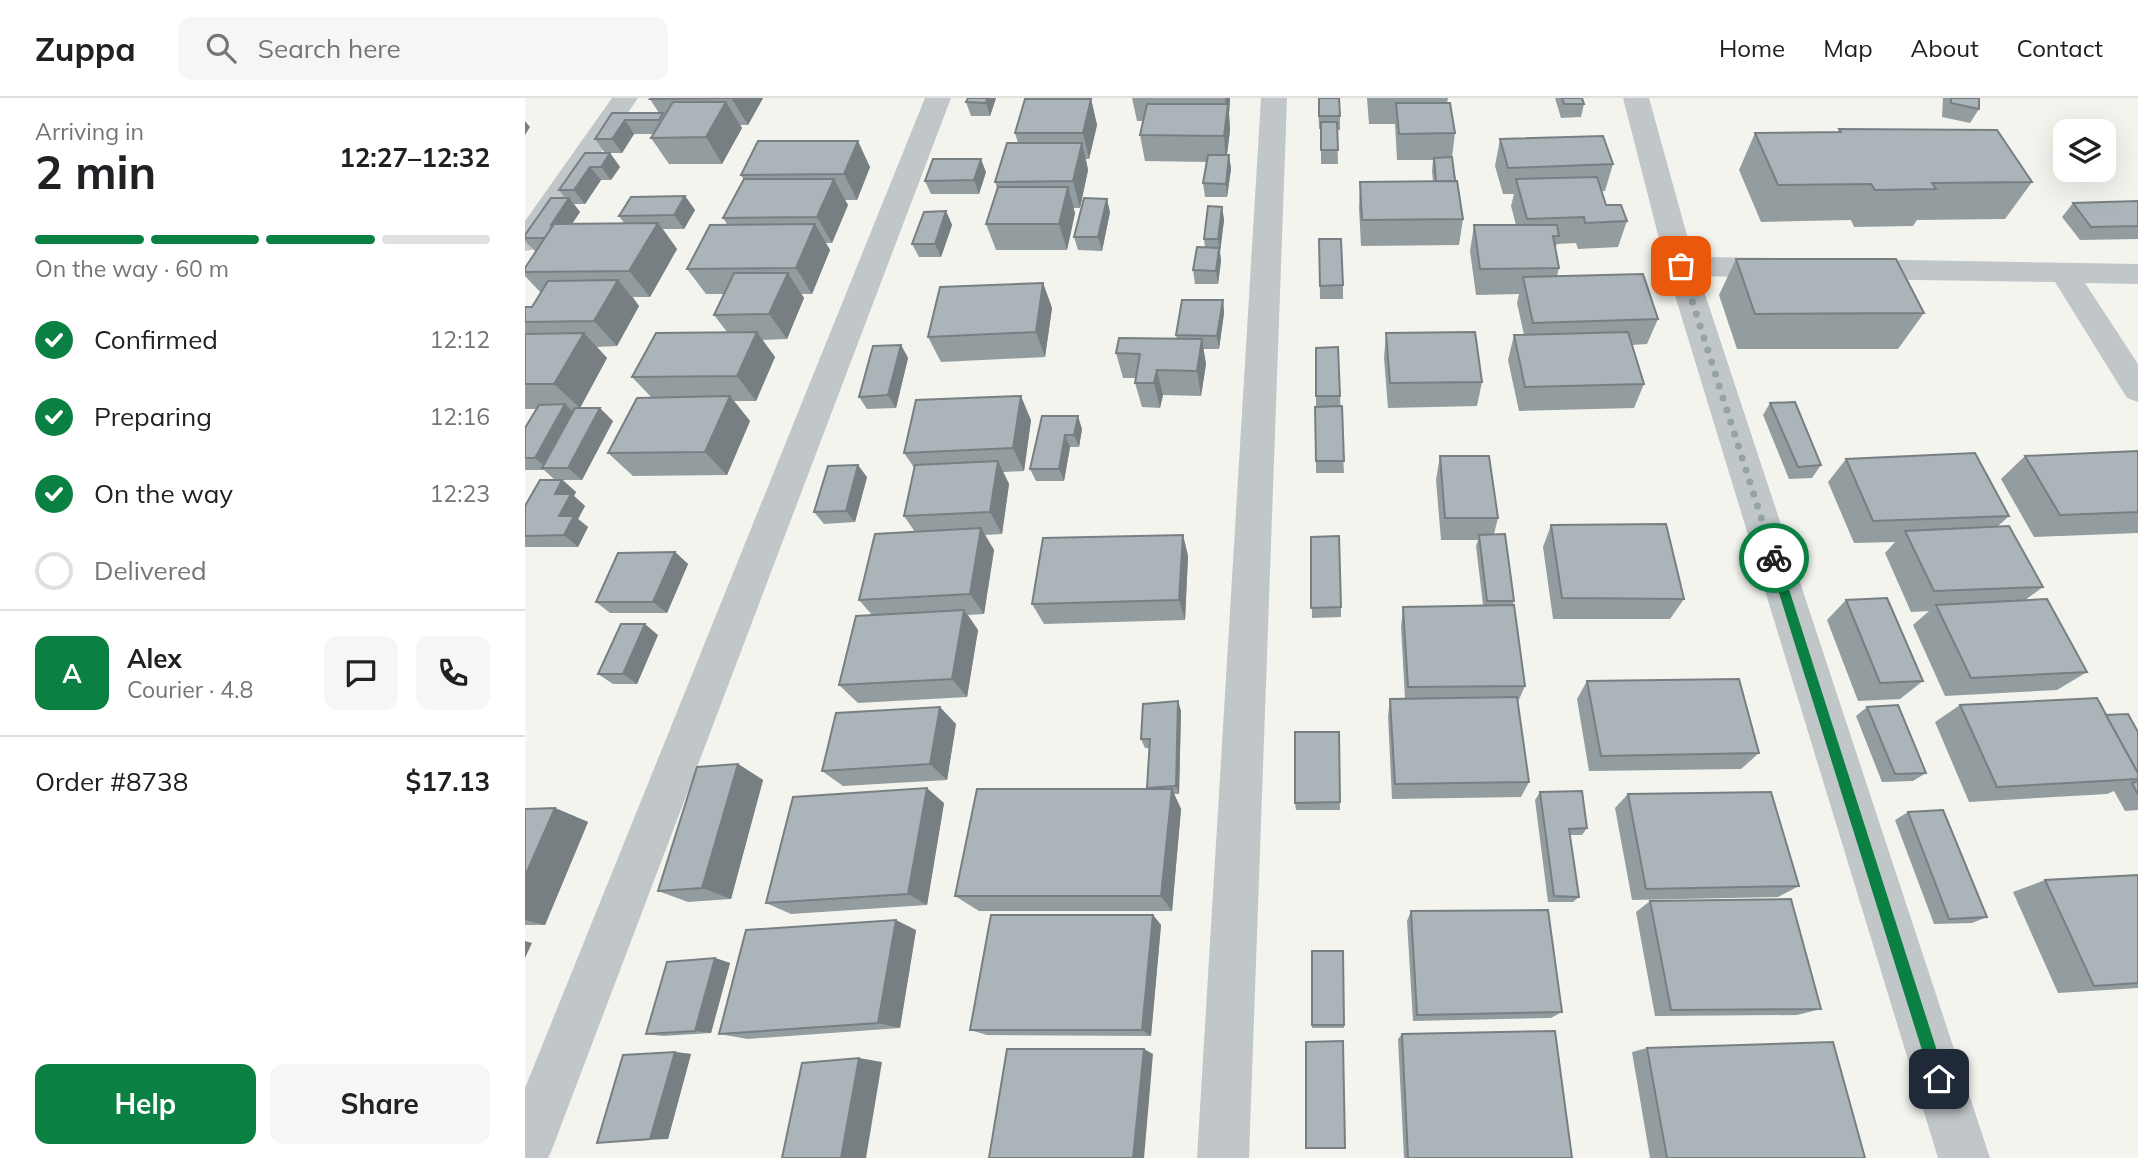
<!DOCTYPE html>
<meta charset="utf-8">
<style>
:root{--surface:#fff;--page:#f6f6f6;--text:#202124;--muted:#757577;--line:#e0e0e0;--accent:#0b8043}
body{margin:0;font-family:Mulish,sans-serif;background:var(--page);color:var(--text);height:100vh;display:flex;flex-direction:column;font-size:26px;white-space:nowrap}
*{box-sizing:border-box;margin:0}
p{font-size:23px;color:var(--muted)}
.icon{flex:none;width:38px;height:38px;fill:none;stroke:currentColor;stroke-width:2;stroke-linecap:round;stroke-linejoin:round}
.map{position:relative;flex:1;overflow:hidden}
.details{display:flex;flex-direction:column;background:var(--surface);width:525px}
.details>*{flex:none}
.fabs{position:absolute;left:1528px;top:21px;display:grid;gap:14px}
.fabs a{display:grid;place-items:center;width:63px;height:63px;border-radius:14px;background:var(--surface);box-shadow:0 7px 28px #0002;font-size:35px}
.pin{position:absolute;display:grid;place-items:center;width:60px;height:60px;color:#fff;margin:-30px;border-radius:14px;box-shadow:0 4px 10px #0006}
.courier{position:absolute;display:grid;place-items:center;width:70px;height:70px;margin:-35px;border:5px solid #0b8043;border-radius:50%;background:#fff;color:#222;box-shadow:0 2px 9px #0007}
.summary em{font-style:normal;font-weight:700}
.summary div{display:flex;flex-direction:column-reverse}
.summary{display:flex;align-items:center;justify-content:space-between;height:119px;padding:0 35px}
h1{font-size:46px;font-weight:700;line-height:52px}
.bar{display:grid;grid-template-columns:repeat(4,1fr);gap:10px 7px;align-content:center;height:84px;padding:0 35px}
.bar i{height:9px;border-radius:5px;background:var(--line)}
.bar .selected{background:var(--accent)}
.bar p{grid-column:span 4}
.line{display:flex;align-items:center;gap:18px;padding:0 35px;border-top:2px solid var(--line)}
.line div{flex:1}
.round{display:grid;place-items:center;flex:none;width:74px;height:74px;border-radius:14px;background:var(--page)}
ol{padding:0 35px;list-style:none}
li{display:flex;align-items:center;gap:21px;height:77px}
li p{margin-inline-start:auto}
li .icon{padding:7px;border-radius:50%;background:var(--accent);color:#fff;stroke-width:4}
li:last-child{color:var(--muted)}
li i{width:38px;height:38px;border:4px solid var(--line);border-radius:50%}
.button{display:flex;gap:14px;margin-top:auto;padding:14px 35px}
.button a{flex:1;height:80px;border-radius:14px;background:var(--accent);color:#fff;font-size:28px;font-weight:700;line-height:80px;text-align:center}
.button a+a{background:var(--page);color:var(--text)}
header{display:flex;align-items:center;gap:42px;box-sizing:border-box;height:98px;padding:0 35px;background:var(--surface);border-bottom:2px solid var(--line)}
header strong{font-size:33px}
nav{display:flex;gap:38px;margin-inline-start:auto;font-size:24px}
.search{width:490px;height:63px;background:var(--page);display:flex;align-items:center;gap:18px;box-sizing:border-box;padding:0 24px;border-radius:14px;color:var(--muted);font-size:26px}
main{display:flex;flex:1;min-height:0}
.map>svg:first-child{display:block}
</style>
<header>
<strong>Zuppa</strong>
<div class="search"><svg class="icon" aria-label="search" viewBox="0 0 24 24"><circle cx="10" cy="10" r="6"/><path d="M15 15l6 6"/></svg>Search here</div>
<nav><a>Home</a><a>Map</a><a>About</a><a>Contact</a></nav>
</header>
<main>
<section class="details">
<div class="summary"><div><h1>2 min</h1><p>Arriving in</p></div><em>12:27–12:32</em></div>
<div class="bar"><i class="selected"></i><i class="selected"></i><i class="selected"></i><i></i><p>On the way · 60 m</p></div>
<ol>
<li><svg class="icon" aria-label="check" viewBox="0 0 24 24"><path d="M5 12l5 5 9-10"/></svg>Confirmed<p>12:12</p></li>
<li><svg class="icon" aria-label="check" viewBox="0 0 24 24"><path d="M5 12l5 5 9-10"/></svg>Preparing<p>12:16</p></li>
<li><svg class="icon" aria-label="check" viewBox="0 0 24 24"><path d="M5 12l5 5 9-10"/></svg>On the way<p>12:23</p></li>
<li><i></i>Delivered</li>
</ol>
<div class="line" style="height:126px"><b class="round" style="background:var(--accent);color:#fff">A</b><div><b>Alex</b><p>Courier · 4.8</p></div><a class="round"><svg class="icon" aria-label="chat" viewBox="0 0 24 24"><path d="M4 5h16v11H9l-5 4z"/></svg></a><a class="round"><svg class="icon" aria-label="phone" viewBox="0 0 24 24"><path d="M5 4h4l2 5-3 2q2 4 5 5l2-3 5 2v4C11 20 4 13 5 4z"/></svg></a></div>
<div class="line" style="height:91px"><div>Order #8738</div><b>$17.13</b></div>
<div class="button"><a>Help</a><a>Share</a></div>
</section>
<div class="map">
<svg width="1613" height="1060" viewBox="0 0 1613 1060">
<rect width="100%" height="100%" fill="#f4f4ef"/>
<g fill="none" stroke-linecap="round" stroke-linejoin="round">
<g fill="#c1c6c9" fill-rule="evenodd">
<polygon points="87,0 113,0 10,151 0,153 0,123"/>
<polygon points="400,0 426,0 26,1054 23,1060 0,1060 0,990"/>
<polygon points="736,0 762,0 724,1060 672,1060"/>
<polygon points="1098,0 1124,0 1168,159 1257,160 1267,163 1272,170 1267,177 1257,180 1174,178 1465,1060 1413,1060 1141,168"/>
<polygon points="1325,161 1613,166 1613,186 1560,185 1613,266 1613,304 1602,300 1530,184 1325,181 1315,178 1310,171 1315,164"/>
</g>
</g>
<g fill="#939c9f">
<polygon points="126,0 238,0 223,27 215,27 217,30 197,66 144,66 126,40 129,36 109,36 97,55 85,55 95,69 86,82 76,82 60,106 49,106 55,114 47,126 99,125 94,118 160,98 170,112 159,131 138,131 152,151 125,199 108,199 114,208 92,248 72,249 82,260 55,310 88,323 57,382 38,382 51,394 49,398 60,408 53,421 63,429 53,449 0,449 0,408 30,382 19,372 0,372 0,330 11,311 0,311 0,209 7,209 16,195 0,178 0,170 11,154 0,143 0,137 40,100 34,92 80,55 70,41 87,15 134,15 125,1"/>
<polygon points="443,0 471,0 465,18 446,18 441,4"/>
<polygon points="607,0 705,0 704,16 705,32 702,57 704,57 706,71 702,99 680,99 678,85 682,64 620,63 615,37 618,23 612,23"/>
<polygon points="793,0 815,18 815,32 812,32 813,66 796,66 796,31 794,31"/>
<polygon points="842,0 923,0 922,5 930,35 927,59 938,121 934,147 836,148 834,110 835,84 908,83 907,73 908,62 872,62 870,26 844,26"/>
<polygon points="1030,0 1057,0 1059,6 1056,19 1036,20"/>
<polygon points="1418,0 1454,0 1454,11 1445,25 1417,19"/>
<polygon points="566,1 572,27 564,61 561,61 563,72 555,110 548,110 550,115 542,152 471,152 461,126 472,90 470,84 493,45 490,35"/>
<polygon points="1314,31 1507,84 1480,121 1392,122 1388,128 1329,129 1326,122 1236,124 1214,72 1230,35 1313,34"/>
<polygon points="975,41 1088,66 1080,93 1077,93 1081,107 1102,123 1093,149 1053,151 1051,145 1032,146 1030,151 1034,170 1032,178 1133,221 1122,246 1107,247 1119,286 1109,310 994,313 983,262 989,237 999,237 992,205 994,196 951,197 945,153 949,127 991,127 986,108 989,96 978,96 970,68"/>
<polygon points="345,69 332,102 320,102 323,107 307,145 301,145 305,152 287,196 276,196 279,200 262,241 237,242 250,259 231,303 209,303 225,323 202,377 108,378 83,355 126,299 107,279 202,234 189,217 199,196 181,196 162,171 202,126 198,120 219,82 216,77"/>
<polygon points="461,74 454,96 406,96 400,83"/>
<polygon points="1613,103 1613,141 1555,142 1537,119 1548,105"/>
<polygon points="697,109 699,122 695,154 696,163 693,186 670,186 668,172 680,149 679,141"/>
<polygon points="421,113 427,127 416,159 394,159 387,146"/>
<polygon points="585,114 577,153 553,152 549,139"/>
<polygon points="794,141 818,187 818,201 795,201"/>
<polygon points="1211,161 1399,215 1373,251 1212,251 1194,197"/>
<polygon points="518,185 527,210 520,259 416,264 403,239"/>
<polygon points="698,202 699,215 694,251 678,251 681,266 676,298 638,297 635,310 617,309 610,285 611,280 598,280 591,255 652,241 651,237"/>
<polygon points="861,235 957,284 952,308 863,310 859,260"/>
<polygon points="376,247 383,260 371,310 342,311 334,299"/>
<polygon points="791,250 815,298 819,375 791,375"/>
<polygon points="1245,305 1296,367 1287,380 1264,381 1238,317"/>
<polygon points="517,318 557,331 554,349 545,349 539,383 511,383 505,371"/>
<polygon points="506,322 499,373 478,374 484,386 477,436 460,437 469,452 459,516 443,517 453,532 442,599 333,605 314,587 347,517 334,502 390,434 379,418 390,371 379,355"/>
<polygon points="1613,353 1613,435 1509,439 1476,381 1500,358"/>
<polygon points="915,358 973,420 969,436 989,503 988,507 1000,588 993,604 1004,684 996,699 867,701 863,618 865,601 880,601 876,529 878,509 958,507 951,448 953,442 916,442 911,382"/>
<polygon points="1321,361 1484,418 1472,429 1518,489 1500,502 1562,574 1532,592 1420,598 1388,527 1404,513 1386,514 1360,455 1370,444 1329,445 1303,384"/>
<polygon points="342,379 330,424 299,426 289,414"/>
<polygon points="1026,427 1159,501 1145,521 1028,521 1018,449"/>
<polygon points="658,437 663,458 660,522 519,526 507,506"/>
<polygon points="786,439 816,509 816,519 787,520"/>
<polygon points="150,454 163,466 142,515 85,515 71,504"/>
<polygon points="1321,502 1398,583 1375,601 1333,603 1302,522"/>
<polygon points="133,537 112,586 88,586 73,576"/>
<polygon points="1062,583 1234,655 1216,671 1064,673 1052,601"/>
<polygon points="653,603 656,613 654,696 649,696 656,711 647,813 454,813 430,798 623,691 624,650 620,650 616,641"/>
<polygon points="1435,607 1581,617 1613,634 1613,712 1600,713 1589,693 1582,696 1444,704 1410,624"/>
<polygon points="1342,609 1401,675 1388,683 1357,684 1331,618"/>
<polygon points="431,626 422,682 318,688 297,673"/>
<polygon points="814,634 815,712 771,712 770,705"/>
<polygon points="213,666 238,682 206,801 163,804 133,793"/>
<polygon points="1015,694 1062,730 1057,737 1045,737 1054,799 1048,804 1023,804 1010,702"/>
<polygon points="1103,696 1274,788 1253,799 1107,802 1090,710"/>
<polygon points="419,705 402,807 266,816 241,805"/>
<polygon points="30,710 63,724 20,827 0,827 0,711"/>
<polygon points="1383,714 1462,819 1447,825 1409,826 1370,722"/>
<polygon points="1613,777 1613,890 1533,895 1488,794 1520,782"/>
<polygon points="1125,803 1296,911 1272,917 1130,918 1111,814"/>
<polygon points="886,813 1037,914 1026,920 888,923 882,823"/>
<polygon points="628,817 636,827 626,938 462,937 445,932"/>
<polygon points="391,832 375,930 223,941 194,936"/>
<polygon points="818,853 819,930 787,930 787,927"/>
<polygon points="190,860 205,865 186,935 138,938 121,936"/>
<polygon points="877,936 1025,1060 879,1060 873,941"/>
<polygon points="1122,950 1340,1060 1125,1060 1107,954"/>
<polygon points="150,954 166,956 143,1041 72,1045"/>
</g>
<g fill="#787f82">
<polygon points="208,0 238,0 223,27 207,1"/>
<polygon points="462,0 471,0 465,18 461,5"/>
<polygon points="700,0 705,0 704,16 705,32 701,64 699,38 702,14"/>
<polygon points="566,1 572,27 564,61 558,35"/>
<polygon points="201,4 217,30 197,66 181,39"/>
<polygon points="100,22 109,36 97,55 87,41"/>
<polygon points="0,23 5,29 0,37"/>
<polygon points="333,43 345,69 332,102 319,76"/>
<polygon points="557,45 563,72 555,110 548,83"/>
<polygon points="85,55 95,69 86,82 76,69"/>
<polygon points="704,57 706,71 702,99 701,86"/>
<polygon points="456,61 461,74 454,96 449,82"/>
<polygon points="65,69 76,82 60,106 49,92"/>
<polygon points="309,81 323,107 307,145 292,119"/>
<polygon points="543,89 550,115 542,152 534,126"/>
<polygon points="160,98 170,112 159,131 149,117"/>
<polygon points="44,100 55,114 42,133 26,127"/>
<polygon points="582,101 585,114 577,153 573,139"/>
<polygon points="697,109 699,122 695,154 696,163 693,186 691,173 694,150 693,141"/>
<polygon points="421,113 427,127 416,159 410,146"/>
<polygon points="133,125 152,151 125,199 104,173"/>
<polygon points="290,126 305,152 287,196 271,170"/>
<polygon points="263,175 279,200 262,241 244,216"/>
<polygon points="93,182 114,208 92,248 69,223"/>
<polygon points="518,185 527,210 520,259 511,234"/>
<polygon points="698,202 699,215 694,251 692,238"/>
<polygon points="232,234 250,259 231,303 212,278"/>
<polygon points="59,235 82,260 55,310 29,286"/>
<polygon points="677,241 681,266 676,298 672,273"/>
<polygon points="376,247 383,260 371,310 363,297"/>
<polygon points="632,272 638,297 635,310 629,285"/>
<polygon points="205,298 225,323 202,377 180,354"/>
<polygon points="496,298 506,322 499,373 488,350"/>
<polygon points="40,306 53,319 22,370 10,360"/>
<polygon points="75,310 88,323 57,382 43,370"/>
<polygon points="553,318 557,331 554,349 549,337"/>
<polygon points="540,337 545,349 539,383 534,371"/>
<polygon points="473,363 484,386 477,436 465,414"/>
<polygon points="333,367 342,379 330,424 321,413"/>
<polygon points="37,382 51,394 49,398 60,408 53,421 63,429 53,449 39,437 30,396"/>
<polygon points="456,430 469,452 459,516 445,496"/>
<polygon points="658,437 663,458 660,522 654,502"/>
<polygon points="150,454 163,466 142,515 128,504"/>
<polygon points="439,512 453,532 442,599 427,581"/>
<polygon points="120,526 133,537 112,586 98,576"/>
<polygon points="653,603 656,613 654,696 651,688"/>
<polygon points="415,609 431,626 422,682 405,666"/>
<polygon points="213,666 238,682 206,801 177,790"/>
<polygon points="402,690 419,705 402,807 383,796"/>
<polygon points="647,691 656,711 647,813 636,798"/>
<polygon points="30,710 63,724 20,827 0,822 0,778"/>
<polygon points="628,817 636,827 626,938 617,932"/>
<polygon points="371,822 391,832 375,930 353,925"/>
<polygon points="0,843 7,845 0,860"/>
<polygon points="190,860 205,865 186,935 170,933"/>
<polygon points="619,951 628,956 619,1060 608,1060"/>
<polygon points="150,954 166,956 143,1041 125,1041"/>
<polygon points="334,960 357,964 341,1060 316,1060"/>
</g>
<g fill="#abb5b9" stroke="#787f82" stroke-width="2">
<polygon points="126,0 208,0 125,1"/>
<polygon points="443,0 462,0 461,5 441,4"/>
<polygon points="794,0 814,0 815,18 794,18"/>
<polygon points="1037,0 1057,0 1059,6 1039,6"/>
<polygon points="1426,0 1454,0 1454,11 1426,5"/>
<polygon points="500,1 566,1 558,35 490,35"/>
<polygon points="148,4 201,4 181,39 126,40"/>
<polygon points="871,5 925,5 930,35 874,36"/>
<polygon points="622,6 703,6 699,38 615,37"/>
<polygon points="87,15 138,15 134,22 100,22 87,41 70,41"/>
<polygon points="796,24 812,24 813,52 796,52"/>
<polygon points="1314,31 1472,32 1507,84 1407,85 1411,91 1350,92 1346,86 1253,87 1230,35 1316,34"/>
<polygon points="1078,38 1088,66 983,70 975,41"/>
<polygon points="233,43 333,43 319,76 216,77"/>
<polygon points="482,45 557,45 548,83 470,84"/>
<polygon points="60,55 85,55 76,69 65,69 49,92 34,92"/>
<polygon points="683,57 704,57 701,86 678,85"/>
<polygon points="927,59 930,83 911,83 909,60"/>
<polygon points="408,61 456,61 449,82 400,83"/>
<polygon points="1072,79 1081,107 1096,107 1102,123 1060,125 1059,119 1002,121 991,81"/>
<polygon points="219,81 309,81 292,119 198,120"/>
<polygon points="932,83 938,121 837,122 835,84"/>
<polygon points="473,89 543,89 534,126 461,126"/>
<polygon points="160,98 149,117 94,118 106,99"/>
<polygon points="26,100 44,100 26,127 28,127 20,140 0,140 0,137"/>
<polygon points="559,100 582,101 573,139 549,139"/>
<polygon points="1613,103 1613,128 1566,129 1548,105"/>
<polygon points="683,108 697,109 693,141 679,141"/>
<polygon points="421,113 410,146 387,146 399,114"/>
<polygon points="133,125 104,173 0,174 0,170 29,126"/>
<polygon points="290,126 271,170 162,171 185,127"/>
<polygon points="949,127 1032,127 1034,138 1028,138 1034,170 955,171"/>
<polygon points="794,141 816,141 818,187 795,188"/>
<polygon points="672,149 694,150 691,173 668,172"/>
<polygon points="1211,161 1371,161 1399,215 1230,216"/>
<polygon points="209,175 263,175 244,216 189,217"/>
<polygon points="1118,176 1133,221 1008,225 998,179"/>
<polygon points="93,182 69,223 0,224 0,209 7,209 23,183"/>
<polygon points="518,185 511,234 403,239 415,189"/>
<polygon points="657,202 698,202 692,238 651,237"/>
<polygon points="232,234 212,278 107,279 131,235"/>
<polygon points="950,234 957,284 865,285 861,235"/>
<polygon points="1103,234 1119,286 1000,289 989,237"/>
<polygon points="59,235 29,286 0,286 0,236"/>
<polygon points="594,240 677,241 672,273 632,272 629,285 610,285 615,256 591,255"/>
<polygon points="376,247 363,297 334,299 348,248"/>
<polygon points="813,249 815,298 791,298 791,250"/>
<polygon points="205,298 180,354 83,355 112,300"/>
<polygon points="496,298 488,350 379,355 391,302"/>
<polygon points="1270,304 1296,367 1273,369 1245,305"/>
<polygon points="40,306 10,360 0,360 0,330 14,307"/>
<polygon points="817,308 819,363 791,363 790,309"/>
<polygon points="50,310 75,310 43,370 17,370"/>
<polygon points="517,318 553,318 549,337 540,337 534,371 505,371"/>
<polygon points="1613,353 1613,414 1535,417 1500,358"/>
<polygon points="1450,355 1484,418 1348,423 1321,361"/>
<polygon points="915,358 964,358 973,420 920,420"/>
<polygon points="473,363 465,414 379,418 390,367"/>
<polygon points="333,367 321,413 289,414 303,368"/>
<polygon points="15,382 37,382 30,396 46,396 34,418 49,418 39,437 0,438 0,408"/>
<polygon points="1141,426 1159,501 1037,500 1026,427"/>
<polygon points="1484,428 1518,489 1409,493 1380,433"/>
<polygon points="456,430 445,496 334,502 350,436"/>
<polygon points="980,436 989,503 962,503 954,437"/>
<polygon points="658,437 654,502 507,506 518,440"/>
<polygon points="814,438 816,509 786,510 786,439"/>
<polygon points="150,454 128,504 71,504 93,455"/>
<polygon points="1362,500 1398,583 1355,585 1321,502"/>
<polygon points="1522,501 1562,574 1446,580 1411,507"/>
<polygon points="989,507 1000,588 883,589 878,509"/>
<polygon points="439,512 427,581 314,587 331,518"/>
<polygon points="96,526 120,526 98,576 73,576"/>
<polygon points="1214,581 1234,655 1076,658 1062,583"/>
<polygon points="992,599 1004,684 870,686 865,601"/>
<polygon points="1572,600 1613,675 1613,681 1472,689 1435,607"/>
<polygon points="653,603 651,688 622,690 625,641 616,641 618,606"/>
<polygon points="1373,607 1401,675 1370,676 1342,609"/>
<polygon points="415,609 405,666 297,673 311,615"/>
<polygon points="1603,616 1613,634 1613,675 1581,617"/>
<polygon points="770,634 814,634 815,704 770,705"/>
<polygon points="213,666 177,790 133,793 172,669"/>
<polygon points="1613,683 1613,697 1607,685"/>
<polygon points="402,690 383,796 241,805 268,699"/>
<polygon points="452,691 647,691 636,798 430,798"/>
<polygon points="1057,693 1062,730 1044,731 1054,799 1029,798 1015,694"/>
<polygon points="1246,694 1274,788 1121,791 1103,696"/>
<polygon points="30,710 0,778 0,711"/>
<polygon points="1418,712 1462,819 1424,821 1383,714"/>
<polygon points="1613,777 1613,885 1569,888 1520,782"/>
<polygon points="1266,801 1296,911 1146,912 1125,803"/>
<polygon points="1023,812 1037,914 892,917 886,813"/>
<polygon points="466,817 628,817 617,932 445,932"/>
<polygon points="371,822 353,925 194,936 221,832"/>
<polygon points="787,853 818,853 819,927 787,927"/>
<polygon points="190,860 170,933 121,936 142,864"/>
<polygon points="1030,933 1047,1060 883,1060 877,936"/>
<polygon points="818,943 820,1050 781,1050 781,944"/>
<polygon points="1308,944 1340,1060 1142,1060 1122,950"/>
<polygon points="482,951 619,951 608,1060 464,1060"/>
<polygon points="150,954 125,1041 72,1045 98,957"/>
<polygon points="334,960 316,1060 257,1060 277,965"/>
</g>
<polygon fill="#0b8043" points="1249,455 1254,460 1421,981 1414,989 1406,981 1243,460"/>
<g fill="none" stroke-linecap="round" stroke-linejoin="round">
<polyline stroke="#94a3a9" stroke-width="7" stroke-dasharray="0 12.6" points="1156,168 1249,460"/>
</g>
</svg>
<div class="fabs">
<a><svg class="icon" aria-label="layers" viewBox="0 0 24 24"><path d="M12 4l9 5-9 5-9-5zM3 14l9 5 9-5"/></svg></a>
</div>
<div class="pin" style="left:1156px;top:168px;background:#ea580c"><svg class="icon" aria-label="bag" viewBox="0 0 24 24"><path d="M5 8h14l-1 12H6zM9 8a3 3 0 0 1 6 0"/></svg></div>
<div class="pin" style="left:1414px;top:981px;background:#1f2937"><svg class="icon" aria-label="home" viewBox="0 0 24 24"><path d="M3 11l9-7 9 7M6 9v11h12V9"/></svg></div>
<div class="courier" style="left:1249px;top:460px"><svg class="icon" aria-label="bike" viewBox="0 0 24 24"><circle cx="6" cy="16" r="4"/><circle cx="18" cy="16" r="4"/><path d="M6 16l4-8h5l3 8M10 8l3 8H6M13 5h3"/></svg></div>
</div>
</main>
